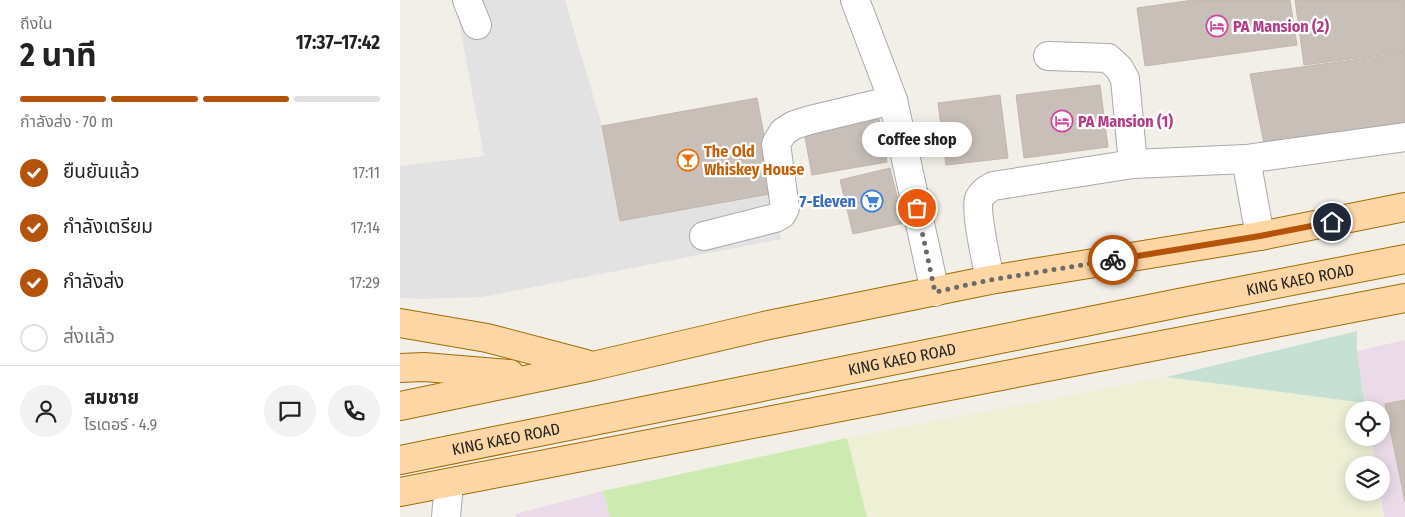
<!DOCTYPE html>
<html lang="th">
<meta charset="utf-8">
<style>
:root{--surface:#fff;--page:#f2f2f2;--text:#222;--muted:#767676;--line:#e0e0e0;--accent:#b45309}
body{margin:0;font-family:"Fira Sans Condensed","Noto Sans Thai",sans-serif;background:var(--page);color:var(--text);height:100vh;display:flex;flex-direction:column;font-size:19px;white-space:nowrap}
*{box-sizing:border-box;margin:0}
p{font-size:16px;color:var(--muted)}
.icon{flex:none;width:28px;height:28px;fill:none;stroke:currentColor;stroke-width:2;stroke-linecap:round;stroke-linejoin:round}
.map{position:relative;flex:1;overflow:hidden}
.panel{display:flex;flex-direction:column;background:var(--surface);width:400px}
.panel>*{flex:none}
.tools{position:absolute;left:945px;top:401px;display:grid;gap:10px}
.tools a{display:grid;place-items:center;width:45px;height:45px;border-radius:50%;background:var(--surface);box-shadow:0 2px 12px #0003;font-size:25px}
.pin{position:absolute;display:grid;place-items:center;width:42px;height:42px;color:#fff;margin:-21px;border:2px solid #fff;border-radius:50%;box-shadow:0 1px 5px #0007}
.courier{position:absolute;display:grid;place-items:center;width:50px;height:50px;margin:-25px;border:4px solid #b45309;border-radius:50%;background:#fff;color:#222;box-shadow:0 1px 6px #0007}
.bubble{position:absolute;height:35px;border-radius:18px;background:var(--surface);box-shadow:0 2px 12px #0003;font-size:16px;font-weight:700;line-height:35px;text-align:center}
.summary em{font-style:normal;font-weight:700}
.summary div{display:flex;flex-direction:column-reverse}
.summary{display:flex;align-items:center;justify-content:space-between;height:85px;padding:0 20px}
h1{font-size:32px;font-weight:700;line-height:38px}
.bar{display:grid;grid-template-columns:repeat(4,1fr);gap:8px 5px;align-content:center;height:60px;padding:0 20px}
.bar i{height:6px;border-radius:4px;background:var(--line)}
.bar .selected{background:var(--accent)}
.bar p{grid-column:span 4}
.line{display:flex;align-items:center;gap:12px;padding:0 20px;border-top:1px solid var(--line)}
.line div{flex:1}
.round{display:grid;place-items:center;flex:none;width:52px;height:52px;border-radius:26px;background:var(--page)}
ol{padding:0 20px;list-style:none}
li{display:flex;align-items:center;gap:15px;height:55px}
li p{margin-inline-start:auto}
li .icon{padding:5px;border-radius:50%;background:var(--accent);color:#fff;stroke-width:4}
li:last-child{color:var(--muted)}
li i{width:28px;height:28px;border:2px solid var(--line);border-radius:50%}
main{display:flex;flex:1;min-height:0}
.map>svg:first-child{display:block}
</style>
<main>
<section class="panel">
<div class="summary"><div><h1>2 นาที</h1><p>ถึงใน</p></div><em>17:37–17:42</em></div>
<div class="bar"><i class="selected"></i><i class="selected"></i><i class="selected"></i><i></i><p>กำลังส่ง · 70 m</p></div>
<ol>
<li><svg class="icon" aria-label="check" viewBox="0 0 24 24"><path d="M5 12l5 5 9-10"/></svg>ยืนยันแล้ว<p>17:11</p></li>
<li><svg class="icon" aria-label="check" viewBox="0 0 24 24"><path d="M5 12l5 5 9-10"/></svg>กำลังเตรียม<p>17:14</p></li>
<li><svg class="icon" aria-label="check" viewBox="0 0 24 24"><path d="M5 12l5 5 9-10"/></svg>กำลังส่ง<p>17:29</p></li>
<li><i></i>ส่งแล้ว</li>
</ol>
<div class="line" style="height:90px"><a class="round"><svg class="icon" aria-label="person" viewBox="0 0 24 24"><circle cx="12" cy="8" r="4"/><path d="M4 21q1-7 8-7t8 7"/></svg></a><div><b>สมชาย</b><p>ไรเดอร์ · 4.9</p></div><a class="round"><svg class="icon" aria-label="chat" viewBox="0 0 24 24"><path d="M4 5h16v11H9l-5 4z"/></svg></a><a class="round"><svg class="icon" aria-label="phone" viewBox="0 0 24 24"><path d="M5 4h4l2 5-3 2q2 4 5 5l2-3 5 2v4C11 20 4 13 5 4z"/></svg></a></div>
</section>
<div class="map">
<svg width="1005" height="517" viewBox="0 0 1005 517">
<rect width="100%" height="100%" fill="#f2efe9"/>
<g fill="#ebdbe8">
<polygon points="1005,340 1005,517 984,517 980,493 981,465 976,465 971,438 981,438 981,410 967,410 957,351"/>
<polygon points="203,491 210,517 116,517 115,514"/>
</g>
<polygon fill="#eef0d5" points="766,377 965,403 967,410 954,410 954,438 971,438 976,465 954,465 954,492 980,493 984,517 467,517 447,438"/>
<polygon fill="#cdebb0" points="447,438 467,517 210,517 203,491"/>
<polygon fill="#c6e0d4" points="957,331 957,351 965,403 766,377"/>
<polygon fill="#e2e2e2" points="55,0 165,0 202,126 220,221 375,193 381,239 82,297 22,299 0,298 0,166 84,156"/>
<g fill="#c7bfb8" stroke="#c4b6ab">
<polygon points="793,0 890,0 897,45 745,66 737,8"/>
<polygon points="895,0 1005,0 1005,52 904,65"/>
<polygon points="1005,53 1005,124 865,149 850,74"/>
<polygon points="700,85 708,147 624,158 616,95"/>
<polygon points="600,95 608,158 546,165 538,103"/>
<polygon points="357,98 375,193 220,221 202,126"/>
<polygon points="479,119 487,162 412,175 404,132"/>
<polygon points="490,168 504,223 453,234 440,180"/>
<polygon points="1005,400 1005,502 985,404"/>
</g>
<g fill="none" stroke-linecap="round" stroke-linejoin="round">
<g stroke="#a9a9a9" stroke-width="30">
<g id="minor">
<polyline points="67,0 77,25"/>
<polyline points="455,0 493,100 535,292"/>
<polyline points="648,56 708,58 719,68 725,79 733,164"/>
<polyline points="846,159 860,236"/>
<polyline points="304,236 375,218 382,214 385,208 376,144 383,132 394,125 410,120 493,100"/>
<path d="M590,280C587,264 575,212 579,199C582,192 588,189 593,186L733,164L846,159L1005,137"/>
<polyline points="46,517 49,483"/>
</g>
</g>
<g stroke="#a06b00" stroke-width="30">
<g id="major">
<polyline points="0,323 87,338 186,364"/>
<polyline points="0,368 24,367 110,374"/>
<polyline points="0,406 193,366 364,326 590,280 860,236 1005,207"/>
<path id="s1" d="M0,460L784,302L1005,259"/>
<polyline points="0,492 1005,298"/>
</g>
</g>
<use href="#minor" stroke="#fff" stroke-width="28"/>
<use href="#major" stroke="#fcd6a4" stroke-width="28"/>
</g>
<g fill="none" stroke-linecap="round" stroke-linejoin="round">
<polyline stroke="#6b6a68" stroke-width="5" stroke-dasharray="0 9" points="517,208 535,292 590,280 713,260"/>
<polyline stroke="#b45309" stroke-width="6" points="713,260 860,236 932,222"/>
</g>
<defs>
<g id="hotel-ring" transform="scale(1.125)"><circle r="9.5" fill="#fff" stroke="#d1479c" stroke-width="1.5"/><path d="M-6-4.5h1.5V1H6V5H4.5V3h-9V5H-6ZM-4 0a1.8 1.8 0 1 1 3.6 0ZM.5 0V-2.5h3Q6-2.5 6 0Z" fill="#d1479c"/></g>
<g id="bar-ring" transform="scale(1.125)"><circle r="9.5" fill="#fff" stroke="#e8710a" stroke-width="1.5"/><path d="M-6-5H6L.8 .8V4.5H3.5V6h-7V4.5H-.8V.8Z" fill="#e8710a"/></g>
<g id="supermarket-ring" transform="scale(1.125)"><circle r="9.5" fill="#fff" stroke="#3f7fe0" stroke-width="1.5"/><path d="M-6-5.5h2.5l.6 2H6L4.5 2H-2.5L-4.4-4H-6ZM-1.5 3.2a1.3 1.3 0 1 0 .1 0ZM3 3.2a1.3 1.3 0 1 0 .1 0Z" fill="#3f7fe0"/></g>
</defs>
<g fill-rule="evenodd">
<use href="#hotel-ring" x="817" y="26"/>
<use href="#hotel-ring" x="662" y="121"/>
<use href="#bar-ring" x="288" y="160"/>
<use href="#supermarket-ring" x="472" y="201"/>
</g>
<g text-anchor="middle" stroke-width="4.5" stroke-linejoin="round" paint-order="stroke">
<g font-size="16" font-weight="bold" fill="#b23c85" stroke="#fff" text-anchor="start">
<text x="833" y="32">PA Mansion (2)</text>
<text x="678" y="127">PA Mansion (1)</text>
</g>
<g font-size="16" font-weight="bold" fill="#c56008" stroke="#fff" text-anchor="start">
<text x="304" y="157">The Old<tspan x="304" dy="18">Whiskey House</tspan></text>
</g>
<g font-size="16" font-weight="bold" fill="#366cbe" stroke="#fff" text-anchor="end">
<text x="456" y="207">7-Eleven</text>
</g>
<g font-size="16" fill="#222" stroke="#fff">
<text dy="6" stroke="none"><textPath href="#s1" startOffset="918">KING KAEO ROAD</textPath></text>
<text dy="6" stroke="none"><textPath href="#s1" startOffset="512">KING KAEO ROAD</textPath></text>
<text dy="6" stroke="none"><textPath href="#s1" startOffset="108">KING KAEO ROAD</textPath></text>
</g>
</g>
</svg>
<div class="tools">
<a><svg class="icon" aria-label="locate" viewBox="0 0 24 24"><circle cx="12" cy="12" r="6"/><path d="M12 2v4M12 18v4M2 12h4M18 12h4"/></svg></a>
<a><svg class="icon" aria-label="layers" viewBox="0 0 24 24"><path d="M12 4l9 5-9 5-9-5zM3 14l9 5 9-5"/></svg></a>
</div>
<div class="pin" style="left:517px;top:208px;background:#ea580c"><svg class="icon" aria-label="bag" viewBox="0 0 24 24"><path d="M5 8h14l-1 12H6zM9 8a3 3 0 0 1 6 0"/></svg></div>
<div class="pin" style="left:932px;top:222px;background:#1f2937"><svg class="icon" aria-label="home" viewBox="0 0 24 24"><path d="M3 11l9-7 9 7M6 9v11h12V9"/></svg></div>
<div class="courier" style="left:713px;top:260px"><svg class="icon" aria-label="bike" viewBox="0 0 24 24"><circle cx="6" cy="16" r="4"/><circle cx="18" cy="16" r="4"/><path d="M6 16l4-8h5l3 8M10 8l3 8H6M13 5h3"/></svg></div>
<div class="bubble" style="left:462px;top:122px;width:110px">Coffee shop</div>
</div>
</main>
